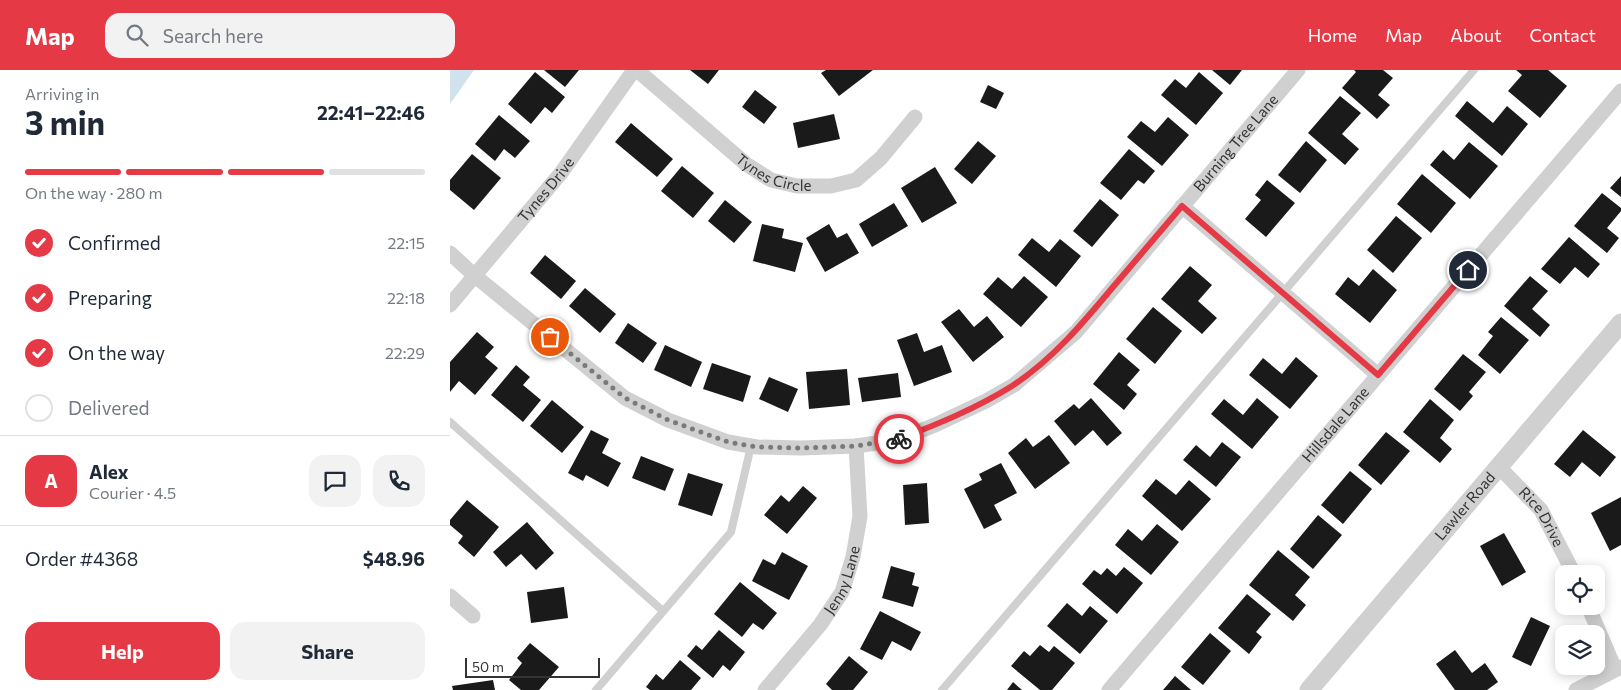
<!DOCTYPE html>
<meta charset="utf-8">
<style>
:root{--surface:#fff;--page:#f2f2f3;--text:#1f2937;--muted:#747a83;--line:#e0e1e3;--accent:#e63946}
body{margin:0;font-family:Commissioner,sans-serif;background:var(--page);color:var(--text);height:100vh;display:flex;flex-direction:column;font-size:19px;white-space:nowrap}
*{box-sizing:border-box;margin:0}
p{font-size:16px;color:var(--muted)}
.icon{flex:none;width:28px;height:28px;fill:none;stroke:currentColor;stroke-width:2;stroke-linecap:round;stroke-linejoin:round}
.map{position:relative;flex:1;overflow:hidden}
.details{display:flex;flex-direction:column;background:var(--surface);width:450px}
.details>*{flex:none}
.fabs{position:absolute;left:1105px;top:495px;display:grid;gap:10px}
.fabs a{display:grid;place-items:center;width:50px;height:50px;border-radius:10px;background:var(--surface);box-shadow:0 2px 12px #0003;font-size:25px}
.scale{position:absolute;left:15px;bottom:12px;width:135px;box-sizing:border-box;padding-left:5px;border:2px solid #333;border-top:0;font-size:14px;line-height:18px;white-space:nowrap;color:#333;-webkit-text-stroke:4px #fff;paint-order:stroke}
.pin{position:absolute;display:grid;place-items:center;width:42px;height:42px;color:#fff;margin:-21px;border:2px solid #fff;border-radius:50%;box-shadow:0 1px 5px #0007}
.courier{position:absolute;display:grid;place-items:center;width:50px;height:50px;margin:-25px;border:4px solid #e63946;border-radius:50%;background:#fff;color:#222;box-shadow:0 1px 6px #0007}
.headline em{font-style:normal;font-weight:700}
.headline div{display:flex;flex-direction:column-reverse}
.headline{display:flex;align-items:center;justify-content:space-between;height:85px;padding:0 25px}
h1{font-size:32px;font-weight:700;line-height:38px}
.bar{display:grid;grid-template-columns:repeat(4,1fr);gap:8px 5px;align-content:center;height:60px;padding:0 25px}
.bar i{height:6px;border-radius:4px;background:var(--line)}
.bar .selected{background:var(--accent)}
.bar p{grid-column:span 4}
.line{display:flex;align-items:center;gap:12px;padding:0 25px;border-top:1px solid var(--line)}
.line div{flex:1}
.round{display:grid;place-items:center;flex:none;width:52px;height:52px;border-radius:15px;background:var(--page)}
ol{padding:0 25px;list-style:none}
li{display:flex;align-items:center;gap:15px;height:55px}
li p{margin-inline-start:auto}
li .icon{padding:5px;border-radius:50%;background:var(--accent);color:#fff;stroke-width:4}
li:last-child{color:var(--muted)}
li i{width:28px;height:28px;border:2px solid var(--line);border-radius:50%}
.primary-button{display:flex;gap:10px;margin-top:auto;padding:10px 25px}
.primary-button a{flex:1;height:58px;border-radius:15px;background:var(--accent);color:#fff;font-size:20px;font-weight:700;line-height:58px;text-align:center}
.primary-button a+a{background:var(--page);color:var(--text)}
header{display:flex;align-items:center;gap:30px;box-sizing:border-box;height:70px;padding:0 25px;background:var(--accent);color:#fff}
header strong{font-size:24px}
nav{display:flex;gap:28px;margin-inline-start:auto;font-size:18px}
.search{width:350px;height:45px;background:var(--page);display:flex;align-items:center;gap:12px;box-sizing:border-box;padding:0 18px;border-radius:15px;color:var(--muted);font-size:19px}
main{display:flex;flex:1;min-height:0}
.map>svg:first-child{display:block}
</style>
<header>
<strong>Map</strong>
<div class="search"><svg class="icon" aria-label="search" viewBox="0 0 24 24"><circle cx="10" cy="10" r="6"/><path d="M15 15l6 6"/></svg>Search here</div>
<nav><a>Home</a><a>Map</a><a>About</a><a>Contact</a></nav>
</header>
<main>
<section class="details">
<div class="headline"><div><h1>3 min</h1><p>Arriving in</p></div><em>22:41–22:46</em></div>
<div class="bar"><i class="selected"></i><i class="selected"></i><i class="selected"></i><i></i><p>On the way · 280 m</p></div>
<ol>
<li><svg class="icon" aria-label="check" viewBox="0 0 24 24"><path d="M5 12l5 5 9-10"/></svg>Confirmed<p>22:15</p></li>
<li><svg class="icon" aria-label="check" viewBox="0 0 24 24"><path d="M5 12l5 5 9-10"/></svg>Preparing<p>22:18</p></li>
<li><svg class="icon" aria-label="check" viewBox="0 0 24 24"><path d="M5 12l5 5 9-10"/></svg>On the way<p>22:29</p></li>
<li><i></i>Delivered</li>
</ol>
<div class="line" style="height:90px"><b class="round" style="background:var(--accent);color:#fff">A</b><div><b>Alex</b><p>Courier · 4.5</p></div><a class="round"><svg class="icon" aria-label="chat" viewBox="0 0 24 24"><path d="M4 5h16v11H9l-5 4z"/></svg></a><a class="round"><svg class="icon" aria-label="phone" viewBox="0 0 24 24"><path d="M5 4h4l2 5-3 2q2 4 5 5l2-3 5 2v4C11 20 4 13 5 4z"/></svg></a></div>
<div class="line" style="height:65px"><div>Order #4368</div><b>$48.96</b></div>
<div class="primary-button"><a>Help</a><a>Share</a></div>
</section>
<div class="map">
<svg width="1171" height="620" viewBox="0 0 1171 620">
<rect width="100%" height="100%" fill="#fff"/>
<polygon fill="#cfe2ee" points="0,0 24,0 0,34"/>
<g fill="#1a1a1a">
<polygon points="94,0 129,0 115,17"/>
<polygon points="240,0 269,0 258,14"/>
<polygon points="376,0 423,0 389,26 371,3"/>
<polygon points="762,0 792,0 780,15"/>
<polygon points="904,0 933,0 943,8 928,25 940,35 927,49 892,18 906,2"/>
<polygon points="1066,0 1098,0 1117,16 1090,48 1058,21 1072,5"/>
<polygon points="85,2 115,27 102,43 95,37 81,54 58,34"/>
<polygon points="749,2 773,23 746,55 711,25 725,9 736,18"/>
<polygon points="538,15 554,23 546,39 530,32"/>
<polygon points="305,20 327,37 314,54 292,37"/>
<polygon points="890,26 911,43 892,64 909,79 895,95 858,63"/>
<polygon points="1017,31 1043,53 1057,36 1078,54 1052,86 1005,46"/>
<polygon points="384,44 390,69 348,78 343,53"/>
<polygon points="49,45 80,71 65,88 54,79 45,91 25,74"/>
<polygon points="718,47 739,65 712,96 677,67 691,51 705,62"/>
<polygon points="181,53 223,89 207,107 165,72"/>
<polygon points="528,71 546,86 522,114 504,99"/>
<polygon points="856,71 877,90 850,123 828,105"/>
<polygon points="1019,72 1048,96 1020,129 980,95 993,80 1004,90"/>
<polygon points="679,79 705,101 694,114 688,110 671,130 650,113"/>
<polygon points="22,84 51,108 24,140 0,120 0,110"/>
<polygon points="232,96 264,123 243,148 211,121"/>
<polygon points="485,97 507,133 472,153 451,118"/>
<polygon points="972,104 1006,133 981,163 947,134"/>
<polygon points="1171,106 1171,127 1160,118"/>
<polygon points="817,110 845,133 816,167 795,149 811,130 805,125"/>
<polygon points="1152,123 1171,138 1171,141 1157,158 1169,168 1157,183 1124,156"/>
<polygon points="650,129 669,145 642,177 623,161"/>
<polygon points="275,130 302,152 284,173 258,151"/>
<polygon points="444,133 458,156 422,177 409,154"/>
<polygon points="946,146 972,168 943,203 917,180"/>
<polygon points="312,154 334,159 332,168 353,173 345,202 303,191"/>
<polygon points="379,154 387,168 397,163 409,183 375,202 356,168"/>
<polygon points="1119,167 1150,194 1138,208 1125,197 1110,214 1091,199"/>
<polygon points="582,168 599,182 610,169 631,186 606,217 568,185"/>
<polygon points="95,185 126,211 111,229 80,203"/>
<polygon points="740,196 762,215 748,231 767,248 752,264 711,229"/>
<polygon points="923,199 947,220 920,253 885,224 898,207 909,216"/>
<polygon points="574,206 598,227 571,257 533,224 548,207 562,219"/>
<polygon points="1080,206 1098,221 1082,239 1100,255 1090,267 1054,236"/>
<polygon points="135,218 166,244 150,263 119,236"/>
<polygon points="703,237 732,261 705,294 676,269"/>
<polygon points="509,239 524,257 537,246 554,267 523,292 491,252"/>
<polygon points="1051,247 1079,270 1050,304 1028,285 1043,266 1038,262"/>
<polygon points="178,253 207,273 193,293 165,273"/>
<polygon points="27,262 44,277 35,287 48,298 25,325 9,311 0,322 0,292"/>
<polygon points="467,263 474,282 492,275 502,302 464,316 447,270"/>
<polygon points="215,275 252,292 241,317 204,300"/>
<polygon points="669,282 690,300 677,315 687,324 674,340 643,314"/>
<polygon points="1013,284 1036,302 1019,322 1023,326 1010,341 984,319"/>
<polygon points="846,287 868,306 840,339 799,305 813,288 832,304"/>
<polygon points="262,293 301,306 293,332 253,319"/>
<polygon points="66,295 80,307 73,315 91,330 73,352 41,325"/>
<polygon points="397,299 400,335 359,339 356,302"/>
<polygon points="448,303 451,327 412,332 408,308"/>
<polygon points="319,307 348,319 338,342 309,329"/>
<polygon points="641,328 672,363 657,376 643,360 625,376 604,351 624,334 629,339"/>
<polygon points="807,328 829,347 802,379 761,344 774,329 793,345"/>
<polygon points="980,329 1004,350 990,368 1002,379 990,393 953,362"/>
<polygon points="102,330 134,357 112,383 80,356"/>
<polygon points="141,360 159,369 152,383 171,393 158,417 136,405 133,411 118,403"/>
<polygon points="1133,360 1166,387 1150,407 1132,392 1120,407 1104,394"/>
<polygon points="936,362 960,381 931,415 908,395"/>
<polygon points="599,365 620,393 585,419 558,383 576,368 583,377"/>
<polygon points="772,372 791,387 766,417 733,390 746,375 760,387"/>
<polygon points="191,386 224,399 215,421 182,408"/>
<polygon points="551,393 567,423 544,435 552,450 534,459 514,419 532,410 529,404"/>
<polygon points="900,401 922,419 893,454 871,435"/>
<polygon points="238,403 273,414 262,446 228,435"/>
<polygon points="706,409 726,425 739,410 761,429 732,461 692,426"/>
<polygon points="477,413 479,453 455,455 453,415"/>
<polygon points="353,416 367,428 337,464 314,445 331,425 339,432"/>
<polygon points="1171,427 1171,475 1160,481 1141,443"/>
<polygon points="17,430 49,457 24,487 8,473 13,466 0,455 0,450"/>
<polygon points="868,445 892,465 863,499 840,479"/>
<polygon points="77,452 104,483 86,500 71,484 56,497 43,482"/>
<polygon points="707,454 729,472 701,505 665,475 678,459 692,471"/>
<polygon points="1054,463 1076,502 1052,516 1030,476"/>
<polygon points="828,480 860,507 845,525 856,535 843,551 799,515"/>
<polygon points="332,482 358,496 339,530 302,511 313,489 325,495"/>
<polygon points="441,496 465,503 462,515 469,517 463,537 432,528"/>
<polygon points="674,497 693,513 667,544 632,514 644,500 651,505 657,498 666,506"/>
<polygon points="290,512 327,543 313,560 303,553 292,567 264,544"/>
<polygon points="114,517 118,548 81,553 77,522"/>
<polygon points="797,524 821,544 806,562 812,567 799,584 768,558"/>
<polygon points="617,533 632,546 640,536 658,551 630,584 597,556"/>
<polygon points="430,541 471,562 461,581 442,571 432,590 410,579"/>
<polygon points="1081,547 1100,556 1081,596 1062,587"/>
<polygon points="269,560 295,582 280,601 273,595 263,608 237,586 246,575 252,580"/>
<polygon points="760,563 781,581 753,615 731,597"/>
<polygon points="80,573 109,597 89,620 71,620 59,610 72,593 67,588"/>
<polygon points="590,575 599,582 604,576 625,593 602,620 590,620 561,596 574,581 580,586"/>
<polygon points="1005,580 1022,603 1035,593 1048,612 1037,620 1005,620 986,594"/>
<polygon points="399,586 418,602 403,620 382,620 376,614"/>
<polygon points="230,590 251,608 241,620 200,620 196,617 206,604 213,610"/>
<polygon points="725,606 741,620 713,620"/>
<polygon points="43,610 45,620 3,620 2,616"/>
<polygon points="563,612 572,620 557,620"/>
</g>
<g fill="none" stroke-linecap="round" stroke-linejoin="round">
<g stroke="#d0d0d0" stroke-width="8">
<polyline points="0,352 213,541"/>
<polyline points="146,620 281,462 301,376"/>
<polyline points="492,620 1024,0"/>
</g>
<g stroke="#d0d0d0" stroke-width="15">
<path id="s1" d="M187,0L296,94L321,110L347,116H381L406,110L431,88L465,47"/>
<polyline points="732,136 928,305"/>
<path id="s2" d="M0,183L25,206L175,328L218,350L278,372L307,377L351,378L406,376L447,370L485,355L536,331L564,315L626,262L848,0"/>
<path id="s3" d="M0,235L111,103L184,0"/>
<path id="s4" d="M1049,397L1091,440L1124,504"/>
<polyline points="0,526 23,546"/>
<polyline points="1138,536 1165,599"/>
<path id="s5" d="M315,620L370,555L392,522L403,487L410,446L406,376"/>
<path id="s6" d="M659,620L1171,21"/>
<polyline points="1126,620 1171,597"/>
</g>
<path stroke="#d0d0d0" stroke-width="19" id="s7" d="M859,620L1171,253"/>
</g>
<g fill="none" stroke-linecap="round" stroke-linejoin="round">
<polyline stroke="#7a7a7a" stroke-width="5" stroke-dasharray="0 9" points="100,267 175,328 218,350 278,372 307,377 352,378 406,376 449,369"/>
<path stroke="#e63946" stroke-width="6" d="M449,369C488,354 527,338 562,316C602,290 633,253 663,217C686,190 709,163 732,136L928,305L1018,200"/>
</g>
<g text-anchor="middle" stroke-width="5" stroke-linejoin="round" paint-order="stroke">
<g font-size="15" fill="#333" stroke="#fff">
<text dy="5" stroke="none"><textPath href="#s2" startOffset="968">Burning Tree Lane</textPath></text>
<text dy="5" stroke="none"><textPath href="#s1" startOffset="174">Tynes Circle</textPath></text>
<text dy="5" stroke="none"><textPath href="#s3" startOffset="150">Tynes Drive</textPath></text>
<text dy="5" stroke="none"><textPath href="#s6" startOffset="349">Hillsdale Lane</textPath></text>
<text dy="5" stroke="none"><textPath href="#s7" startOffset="241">Lawler Road</textPath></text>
<text dy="5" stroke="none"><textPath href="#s4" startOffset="66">Rice Drive</textPath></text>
<text dy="5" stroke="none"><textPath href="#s5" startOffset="136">Jenny Lane</textPath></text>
</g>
</g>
</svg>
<div class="fabs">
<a><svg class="icon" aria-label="locate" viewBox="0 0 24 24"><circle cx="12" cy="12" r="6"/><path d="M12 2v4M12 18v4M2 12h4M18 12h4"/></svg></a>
<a><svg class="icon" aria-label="layers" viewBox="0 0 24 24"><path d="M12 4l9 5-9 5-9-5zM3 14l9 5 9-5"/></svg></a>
</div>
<div class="scale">50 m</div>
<div class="pin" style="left:100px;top:267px;background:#ea580c"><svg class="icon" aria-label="bag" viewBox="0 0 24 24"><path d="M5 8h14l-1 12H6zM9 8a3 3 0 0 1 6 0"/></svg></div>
<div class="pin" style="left:1018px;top:200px;background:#1f2937"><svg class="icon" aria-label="home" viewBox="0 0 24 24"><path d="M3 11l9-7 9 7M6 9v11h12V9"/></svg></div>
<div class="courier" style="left:449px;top:369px"><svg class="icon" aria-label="bike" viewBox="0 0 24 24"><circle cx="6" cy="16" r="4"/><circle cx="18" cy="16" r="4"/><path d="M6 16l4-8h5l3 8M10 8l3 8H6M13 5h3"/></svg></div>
</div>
</main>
